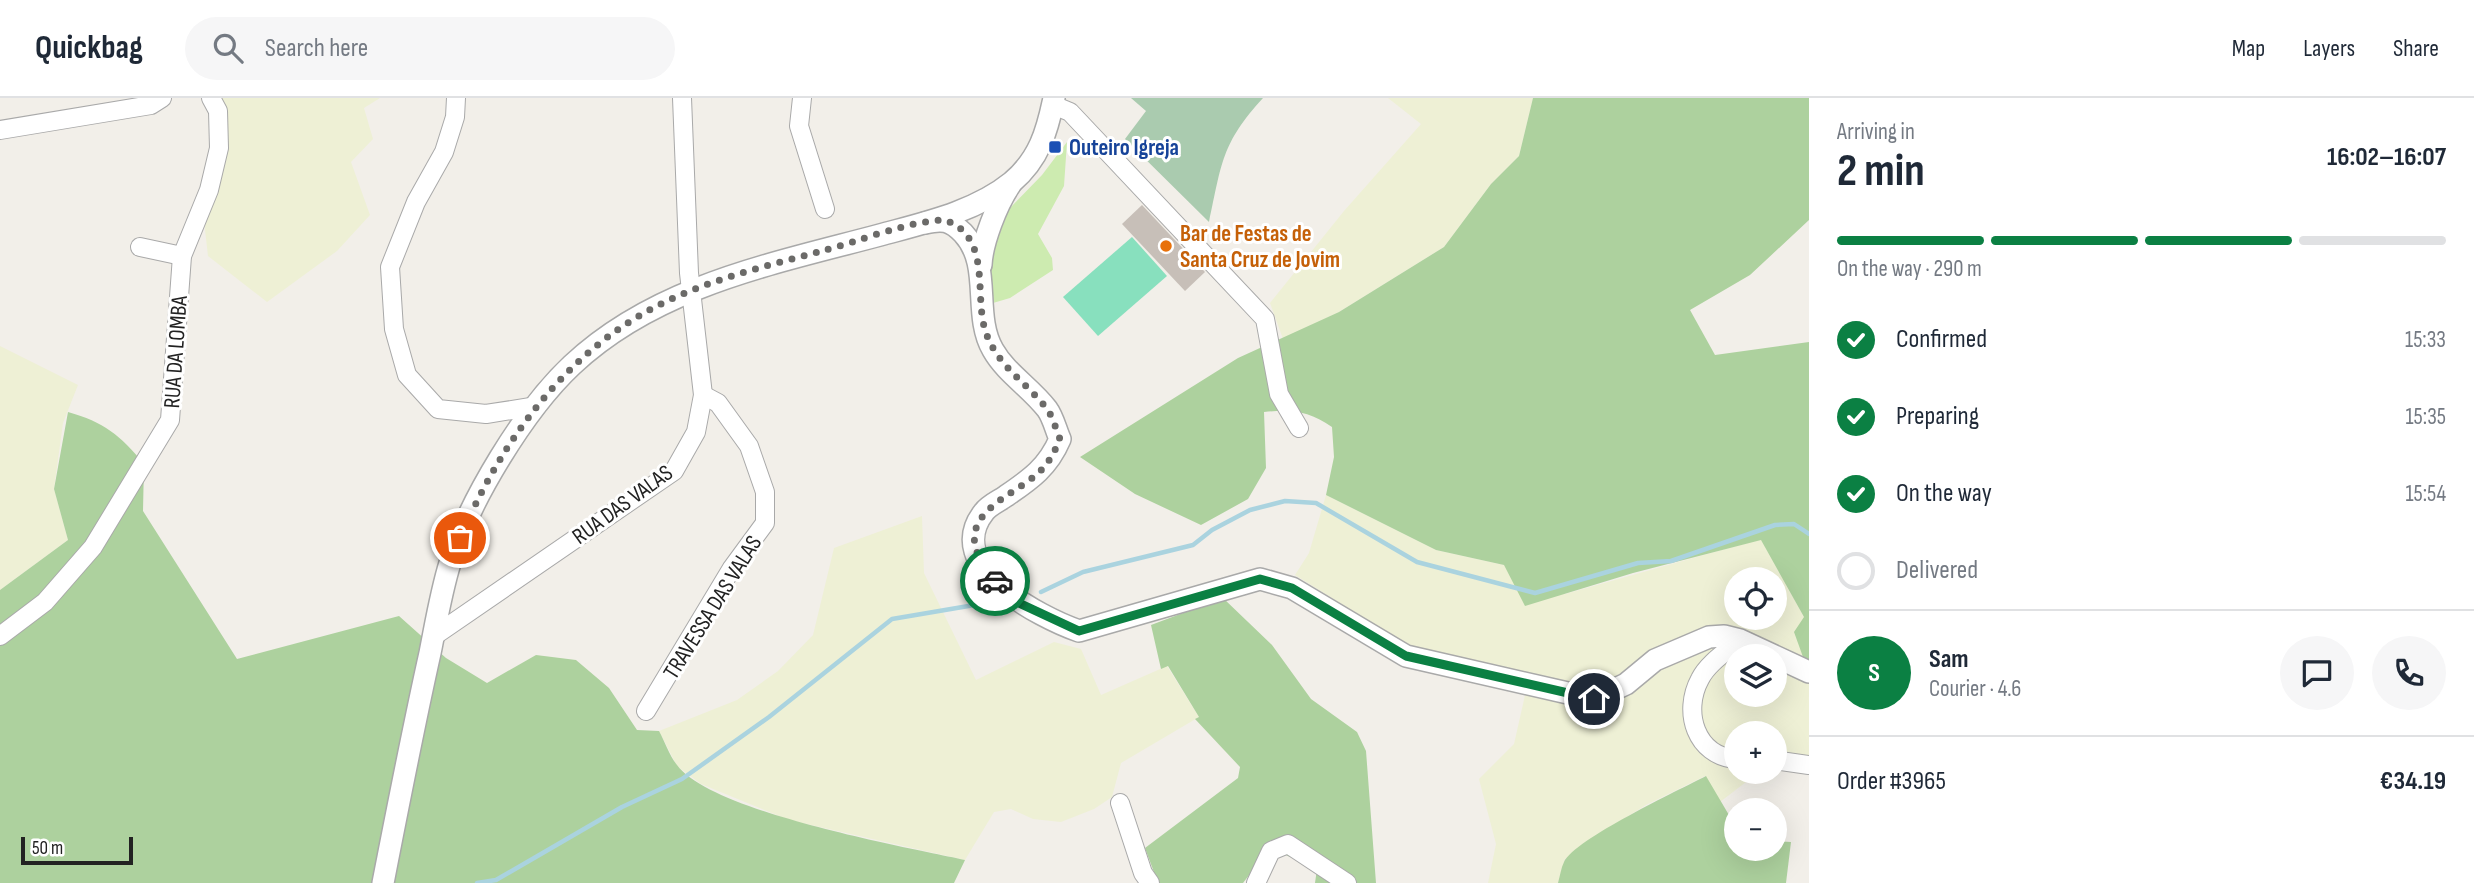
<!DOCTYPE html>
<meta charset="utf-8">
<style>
:root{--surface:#fff;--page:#f6f6f7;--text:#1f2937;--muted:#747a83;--line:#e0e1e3;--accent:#0b8043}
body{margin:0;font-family:"Sofia Sans Condensed",sans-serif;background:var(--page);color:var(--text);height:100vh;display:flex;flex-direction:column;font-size:26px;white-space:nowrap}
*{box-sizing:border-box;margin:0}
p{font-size:23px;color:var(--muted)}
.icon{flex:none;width:38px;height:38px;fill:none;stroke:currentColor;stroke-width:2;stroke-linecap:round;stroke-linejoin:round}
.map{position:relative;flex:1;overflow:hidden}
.details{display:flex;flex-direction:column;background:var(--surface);width:665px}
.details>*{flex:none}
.controls{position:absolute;left:1724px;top:469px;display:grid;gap:14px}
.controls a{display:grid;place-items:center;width:63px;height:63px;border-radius:50%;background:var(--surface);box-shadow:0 7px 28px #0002;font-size:35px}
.scale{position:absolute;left:21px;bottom:18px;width:112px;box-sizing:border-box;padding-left:7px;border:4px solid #222;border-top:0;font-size:19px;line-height:24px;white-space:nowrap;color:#222;-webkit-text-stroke:5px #fff;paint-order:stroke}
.pin{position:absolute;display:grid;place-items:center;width:60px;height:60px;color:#fff;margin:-30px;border:4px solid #fff;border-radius:50%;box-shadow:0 2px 7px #0007}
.courier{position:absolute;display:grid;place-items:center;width:70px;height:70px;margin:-35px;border:5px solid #0b8043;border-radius:50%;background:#fff;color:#222;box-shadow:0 2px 9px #0007}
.summary em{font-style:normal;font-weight:700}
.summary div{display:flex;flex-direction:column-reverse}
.summary{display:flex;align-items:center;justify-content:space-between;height:119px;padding:0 28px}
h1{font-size:46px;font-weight:700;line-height:52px}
.bar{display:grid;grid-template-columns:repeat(4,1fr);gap:10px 7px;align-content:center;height:84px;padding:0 28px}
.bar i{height:9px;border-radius:5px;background:var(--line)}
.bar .current{background:var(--accent)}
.bar p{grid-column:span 4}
.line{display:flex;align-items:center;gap:18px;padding:0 28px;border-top:2px solid var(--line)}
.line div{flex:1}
.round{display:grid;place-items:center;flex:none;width:74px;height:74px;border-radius:37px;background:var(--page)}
ol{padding:0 28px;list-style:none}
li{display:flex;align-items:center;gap:21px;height:77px}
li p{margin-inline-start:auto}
li .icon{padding:7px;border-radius:50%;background:var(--accent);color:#fff;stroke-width:4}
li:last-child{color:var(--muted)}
li i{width:38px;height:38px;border:4px solid var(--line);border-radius:50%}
header{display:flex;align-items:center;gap:42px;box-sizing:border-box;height:98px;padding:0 35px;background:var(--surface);border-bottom:2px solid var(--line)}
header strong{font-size:33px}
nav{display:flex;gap:38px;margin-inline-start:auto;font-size:24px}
.search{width:490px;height:63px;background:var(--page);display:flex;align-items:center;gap:18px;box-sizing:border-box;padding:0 24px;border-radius:38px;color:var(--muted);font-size:26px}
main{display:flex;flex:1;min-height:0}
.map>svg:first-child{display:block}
</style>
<header>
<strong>Quickbag</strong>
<div class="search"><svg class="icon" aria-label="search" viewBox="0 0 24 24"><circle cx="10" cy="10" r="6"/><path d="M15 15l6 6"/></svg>Search here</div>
<nav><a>Map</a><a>Layers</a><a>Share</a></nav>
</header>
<main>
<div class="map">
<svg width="1809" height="785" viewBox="0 0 1809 785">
<rect width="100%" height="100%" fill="#f2efe9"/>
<g fill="#eef0d5" fill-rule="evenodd">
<polygon points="218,0 380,0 364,10 373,41 351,64 370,117 337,153 267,204 208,158 204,123 227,58"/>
<polygon points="1388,0 1533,0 1519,58 1491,86 1444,149 1339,214 1283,241 1270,205 1344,113 1421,26"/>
<polygon points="0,248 78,287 63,325 54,391 68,442 0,492"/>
<path d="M1326,397L1436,452L1504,467L1565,496L1761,441L1804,519L1809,563V665L1775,668L1774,635H1736V674H1759L1720,704L1705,678L1646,707L1598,737L1565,761L1558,785H1488L1496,746L1479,681L1514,646L1530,575L1407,547L1295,477L1309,455ZM1736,481H1774V520H1736ZM1736,558H1774V597H1736Z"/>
<polygon points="922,418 924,475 976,582 1054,544 1081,551 1101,597 1167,568 1199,619 1121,665 1112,699 1094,711 1061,724 1033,721 1011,711 994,714 965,762 789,722 701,686 677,668 659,633 737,602 778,573 813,537 834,450"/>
</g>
<polygon fill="#cdebb0" points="1067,44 1064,88 1038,136 1052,160 1053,172 1010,200 993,205 989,164 1009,111 1042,77"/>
<g fill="#add19e">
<path d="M1533,0H1809V122L1750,177L1690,212L1715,257L1809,244V563L1803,559L1794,534L1804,519L1761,442L1633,475L1525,508L1504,467L1436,452L1326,397L1334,359L1332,329C1308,313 1292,311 1264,314L1266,370L1248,401L1201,427L1135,396L1080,359L1238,260L1339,214L1444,149L1491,86L1519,58Z"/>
<path d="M68,314C104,324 120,337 144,366L143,413L237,561L399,518L446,560L487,585L536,557L576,562L609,590L637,632L659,633C665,644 669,657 677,667C711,714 905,749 965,762L954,785H0V492L68,442L54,391Z"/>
<polygon points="1223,500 1272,547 1311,601 1357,634 1366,653 1376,785 1315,785 1317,771 1270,750 1243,785 1158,785 1145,750 1238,680 1240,669 1195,621 1199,619 1168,568 1161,571 1151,527"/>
<path d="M1706,678L1736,729V751H1774L1775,743L1791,744L1786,785H1558C1560,778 1561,770 1564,764C1575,741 1679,692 1706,678Z"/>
</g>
<path fill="#aacbaf" d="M1131,0H1263C1221,46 1222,65 1209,124L1125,41L1146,13Z"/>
<polygon fill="#88e0be" points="1132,139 1167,178 1098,238 1063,199"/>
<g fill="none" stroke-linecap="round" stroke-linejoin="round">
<g stroke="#aad3df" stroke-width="4.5">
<polyline points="1041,494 1083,474 1193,447 1212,432 1250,412 1285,403 1316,405 1417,464 1535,495 1638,465 1671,463 1775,427 1794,426 1809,436"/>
<polyline points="477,785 496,782 622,709 682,681 769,619 892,521 998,503"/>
</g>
</g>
<polygon fill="#c7bfb8" points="1142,107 1205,174 1185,193 1122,126"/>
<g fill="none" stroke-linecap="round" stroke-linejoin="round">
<g stroke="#a9a9a9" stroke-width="20">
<g id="minor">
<polyline points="456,0 455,19 444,54 416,104 390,169 394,231 407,277 438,311 486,316 537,308"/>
<polyline points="802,0 799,28 825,111"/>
<polyline points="1053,7 1070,14 1265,221 1279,296 1299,330"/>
<polyline points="0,32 151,7 162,0"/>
<polyline points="140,149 182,158"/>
<polyline points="0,538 45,504 93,449 170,322 182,158 209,92 219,50 218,13 211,0"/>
<polyline points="434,538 674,373 696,334 703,297 689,175 682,0"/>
<polyline points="646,613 732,470 765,425 765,394 749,348 718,305 703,297"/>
<path d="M1736,661C1696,658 1682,614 1700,581C1708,565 1726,554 1740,542"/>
<polyline points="1774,662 1809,667"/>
<polyline points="1120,705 1143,775 1150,785"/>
<polyline points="1256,785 1271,753 1288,746 1347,785"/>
</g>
</g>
<g stroke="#a9a9a9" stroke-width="24">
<g id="tertiary">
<path d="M925,125C943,121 950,122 963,135C993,167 972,216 993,252C1006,275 1031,290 1047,311C1053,319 1056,332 1060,341C1048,369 1031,381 1006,398C999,403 989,407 984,414C941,468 1039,519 1079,533L1260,481L1292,490L1406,558L1594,601L1626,586L1655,562L1709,539L1724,538L1740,542L1809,574"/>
<path d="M981,167C982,144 997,106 1010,87"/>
<path d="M383,785C398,708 413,631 430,555C436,525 441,494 450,465C469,403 524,312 572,267C656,188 772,166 880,137C924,125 975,114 1012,84C1039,61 1047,34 1054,0"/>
</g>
</g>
<use href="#minor" stroke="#fff" stroke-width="18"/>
<use href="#tertiary" stroke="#fff" stroke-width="21"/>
</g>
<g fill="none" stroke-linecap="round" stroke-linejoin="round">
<path stroke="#6b6a68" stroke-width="7" stroke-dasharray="0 12.6" d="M460,440C500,346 563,257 655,209C707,182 766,168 822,153C856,144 912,122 945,122C992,139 974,195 985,232C996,267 1026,284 1047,311C1053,319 1056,332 1060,341C1054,355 1048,367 1036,377C1010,399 957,417 980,461C984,469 988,477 995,483"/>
<polyline stroke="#0b8043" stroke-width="9" points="995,483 1021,506 1079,533 1260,481 1292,490 1406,558 1594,601"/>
</g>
<rect fill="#1a4fb4" stroke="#fff" stroke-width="2.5" x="1048" y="42" width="14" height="14" rx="3.5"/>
<circle fill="#e8710a" stroke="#fff" stroke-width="2.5" cx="1166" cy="148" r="7"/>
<g text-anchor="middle" stroke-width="6" stroke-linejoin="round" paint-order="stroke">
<g font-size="23" font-weight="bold" fill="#164399" stroke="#fff" text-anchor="start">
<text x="1069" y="57">Outeiro Igreja</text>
</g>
<g font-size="23" font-weight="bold" fill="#c56008" stroke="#fff" text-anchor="start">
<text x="1180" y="143">Bar de Festas de<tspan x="1180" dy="26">Santa Cruz de Jovim</tspan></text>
</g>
<g font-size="23" fill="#222" stroke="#fff">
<text transform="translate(175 254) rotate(-86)" y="8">RUA DA LOMBA</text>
<text transform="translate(622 406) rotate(-36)" y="8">RUA DAS VALAS</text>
<text transform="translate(712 509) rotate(-58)" y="8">TRAVESSA DAS VALAS</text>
</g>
</g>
</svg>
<div class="controls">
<a><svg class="icon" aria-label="locate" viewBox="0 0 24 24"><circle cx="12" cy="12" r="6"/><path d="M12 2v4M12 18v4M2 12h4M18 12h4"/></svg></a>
<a><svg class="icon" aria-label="layers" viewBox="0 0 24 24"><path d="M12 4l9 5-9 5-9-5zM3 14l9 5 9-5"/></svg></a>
<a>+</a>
<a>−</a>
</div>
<div class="scale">50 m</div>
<div class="pin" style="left:460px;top:440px;background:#ea580c"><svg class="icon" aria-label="bag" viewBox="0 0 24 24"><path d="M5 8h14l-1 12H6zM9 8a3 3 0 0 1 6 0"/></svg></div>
<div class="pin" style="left:1594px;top:601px;background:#1f2937"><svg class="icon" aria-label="home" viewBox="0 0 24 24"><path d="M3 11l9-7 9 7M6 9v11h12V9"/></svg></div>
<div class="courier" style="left:995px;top:483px"><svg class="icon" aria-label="car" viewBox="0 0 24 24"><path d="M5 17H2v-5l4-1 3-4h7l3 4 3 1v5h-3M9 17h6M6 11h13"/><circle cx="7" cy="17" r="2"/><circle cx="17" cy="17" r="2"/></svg></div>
</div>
<section class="details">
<div class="summary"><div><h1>2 min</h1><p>Arriving in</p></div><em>16:02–16:07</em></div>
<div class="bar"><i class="current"></i><i class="current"></i><i class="current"></i><i></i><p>On the way · 290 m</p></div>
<ol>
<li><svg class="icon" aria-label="check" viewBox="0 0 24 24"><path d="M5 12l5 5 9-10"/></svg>Confirmed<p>15:33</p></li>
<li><svg class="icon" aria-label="check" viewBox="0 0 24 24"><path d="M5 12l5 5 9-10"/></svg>Preparing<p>15:35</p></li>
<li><svg class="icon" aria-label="check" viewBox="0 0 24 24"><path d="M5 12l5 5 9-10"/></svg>On the way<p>15:54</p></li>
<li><i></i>Delivered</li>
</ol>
<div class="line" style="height:126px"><b class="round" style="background:var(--accent);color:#fff">S</b><div><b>Sam</b><p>Courier · 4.6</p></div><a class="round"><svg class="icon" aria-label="chat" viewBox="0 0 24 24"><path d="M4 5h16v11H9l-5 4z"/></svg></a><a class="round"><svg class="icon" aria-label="phone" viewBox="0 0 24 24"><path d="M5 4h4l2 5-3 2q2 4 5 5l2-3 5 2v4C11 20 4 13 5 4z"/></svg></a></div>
<div class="line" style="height:91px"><div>Order #3965</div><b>€34.19</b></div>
</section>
</main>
